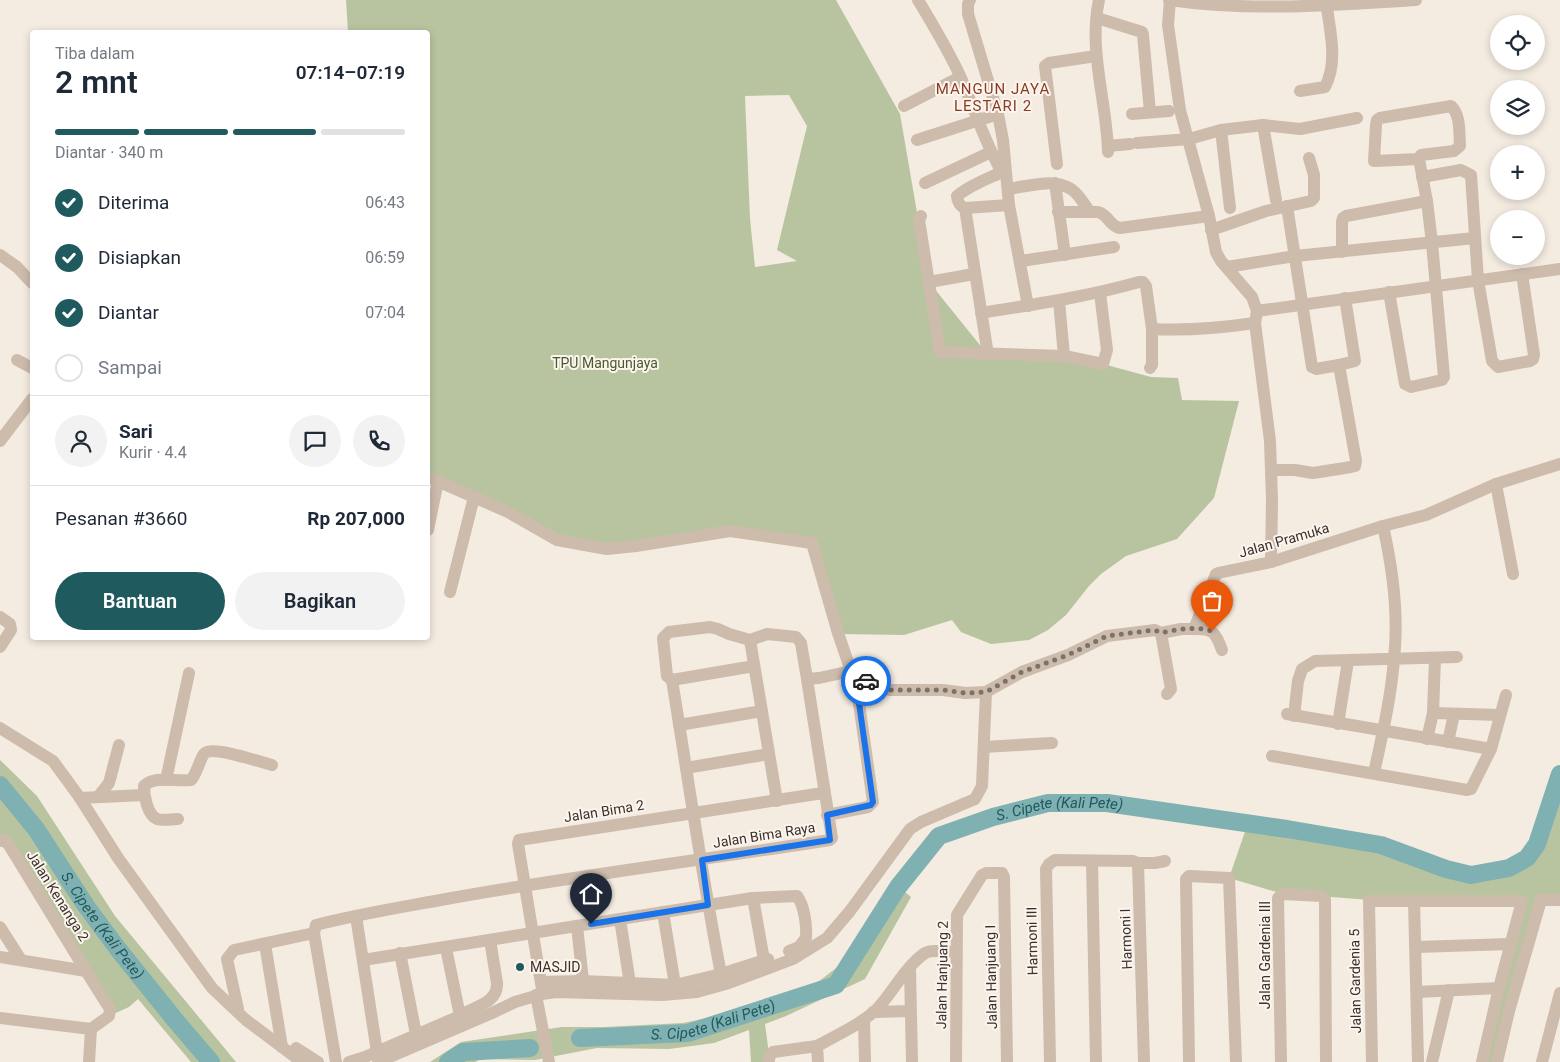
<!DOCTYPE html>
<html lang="id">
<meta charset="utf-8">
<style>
:root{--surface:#fff;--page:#f2f2f3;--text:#1f2937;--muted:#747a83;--line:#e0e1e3;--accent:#1f5a5e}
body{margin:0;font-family:Roboto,sans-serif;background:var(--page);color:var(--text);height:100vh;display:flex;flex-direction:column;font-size:19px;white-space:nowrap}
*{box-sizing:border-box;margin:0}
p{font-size:16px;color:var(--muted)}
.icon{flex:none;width:28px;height:28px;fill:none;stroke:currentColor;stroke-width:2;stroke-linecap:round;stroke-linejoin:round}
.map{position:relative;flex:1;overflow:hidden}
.side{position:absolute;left:30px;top:30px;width:400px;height:610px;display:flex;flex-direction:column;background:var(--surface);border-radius:5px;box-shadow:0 2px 8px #0003}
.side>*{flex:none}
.fabs{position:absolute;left:1490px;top:15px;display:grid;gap:10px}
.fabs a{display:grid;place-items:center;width:55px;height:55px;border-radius:50%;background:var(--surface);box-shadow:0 2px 8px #0003;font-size:25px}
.pin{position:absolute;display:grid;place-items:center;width:42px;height:42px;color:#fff;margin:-51px -21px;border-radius:50% 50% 50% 0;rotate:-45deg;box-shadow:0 0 5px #0007}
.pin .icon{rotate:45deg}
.courier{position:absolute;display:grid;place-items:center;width:50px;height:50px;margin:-25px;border:4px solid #1a73e8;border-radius:50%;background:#fff;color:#222;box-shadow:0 1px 6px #0007}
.summary em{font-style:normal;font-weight:600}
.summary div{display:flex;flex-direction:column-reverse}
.summary{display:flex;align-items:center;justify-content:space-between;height:85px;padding:0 25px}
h1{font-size:32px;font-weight:600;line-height:38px}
.bar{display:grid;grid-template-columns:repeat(4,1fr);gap:8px 5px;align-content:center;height:60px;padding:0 25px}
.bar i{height:6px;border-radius:4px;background:var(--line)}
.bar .active{background:var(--accent)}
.bar p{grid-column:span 4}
.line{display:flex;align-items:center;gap:12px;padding:0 25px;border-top:1px solid var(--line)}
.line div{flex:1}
.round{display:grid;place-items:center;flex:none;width:52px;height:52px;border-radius:26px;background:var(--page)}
ol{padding:0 25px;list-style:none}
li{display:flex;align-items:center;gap:15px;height:55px}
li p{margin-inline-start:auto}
li .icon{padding:5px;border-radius:50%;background:var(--accent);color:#fff;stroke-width:4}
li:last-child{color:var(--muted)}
li i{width:28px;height:28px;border:2px solid var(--line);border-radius:50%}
.cta{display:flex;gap:10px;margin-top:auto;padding:10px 25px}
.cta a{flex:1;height:58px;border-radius:30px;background:var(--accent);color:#fff;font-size:20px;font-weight:600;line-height:58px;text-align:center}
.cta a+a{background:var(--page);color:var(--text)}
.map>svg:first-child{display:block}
</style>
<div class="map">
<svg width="1560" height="1062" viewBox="0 0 1560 1062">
<rect width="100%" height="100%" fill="#f4ebe1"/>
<g fill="#b8c4a0" fill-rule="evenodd">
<path d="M346,0H836L900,114L929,282L988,355L1103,364L1151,377L1178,378L1182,400L1239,401L1214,498L1177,539L1126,556L1101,574L1089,586L1066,615L1048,630L1029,640L991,644L961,632L952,620L904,635L839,634L809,541L730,531L636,546L557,540L428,477V32H348ZM789,95L807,126L777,250L797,261L755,267L750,219L745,96Z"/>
<polygon points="0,760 37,796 115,916 236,1062 211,1062 209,1060 210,1062 191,1062 138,999 129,1007 109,1016 0,837"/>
<polygon points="1560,769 1560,900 1541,901 1497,1062 1482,1062 1522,901 1371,900 1318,896 1280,893 1229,878 1248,823 1381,845 1437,866 1471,875 1509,868 1527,858 1537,844"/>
<polygon points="892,881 911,897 865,979 786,1016 765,1024 770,1062 751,1062 749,1030 714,1043 669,1049 597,1048 535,1060 481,1059 475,1062 430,1062 461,1042 562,1027 605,1027 683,1023 732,1013 784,997 818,982 840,965"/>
</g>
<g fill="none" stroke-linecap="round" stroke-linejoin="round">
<g stroke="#7fb0b2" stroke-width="18">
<path id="s1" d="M0,785L36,829L86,906L118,949L175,1020L211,1062"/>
<path id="s2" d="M580,1038L688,1033L836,985L898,887L939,836L993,817L1048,803H1107L1287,829L1381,845L1446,869L1471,875L1509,868L1527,858L1537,844L1560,774"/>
<polyline points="448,1062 463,1052 530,1048"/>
</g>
<g stroke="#cdbbac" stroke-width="12">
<path d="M918,0C933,25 949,51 961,78C975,110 985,144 1003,174"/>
<polyline points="970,0 968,4 968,14 998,114 1003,140 1009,205 1028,306"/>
<path d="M1099,0C1088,51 1107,102 1108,152"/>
<path d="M1169,0C1253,12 1332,5 1416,0"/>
<polyline points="1170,0 1168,25 1180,110 1209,216 1216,252 1221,261 1252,297 1257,311 1255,323 1270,441 1272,500 1271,562"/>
<polyline points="1097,18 1142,32 1143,35 1150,112"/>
<path d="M1300,91L1325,87C1339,61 1329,28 1326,0"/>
<polyline points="904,106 960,77"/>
<polyline points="1132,114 1169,111"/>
<polyline points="1263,125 1276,200"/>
<polyline points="1221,130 1230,208"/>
<polyline points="917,140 998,114"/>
<polyline points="1137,143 1189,139 1221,130 1263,125 1300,129 1357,118"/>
<polyline points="1108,146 1130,144"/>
<polyline points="1057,164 1045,66 1049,63 1096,56"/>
<polyline points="1422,177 1461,170 1471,175 1478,280 1492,361 1498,367 1530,361 1533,359 1534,355 1522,274"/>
<polyline points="925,183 991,152"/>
<polyline points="1055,183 1065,255"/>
<path d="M1008,189C1029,186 1052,178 1071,189C1079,194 1084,204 1089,211"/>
<polyline points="965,208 1009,205"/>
<path d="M1058,212H1098C1109,215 1109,226 1120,228L1209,216"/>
<polyline points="921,216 919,220 940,352 1064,356 1103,364 1107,350 1100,293"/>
<polyline points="1211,230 1266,211 1311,201 1314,198 1314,175 1309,158"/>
<polyline points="1342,252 1342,222 1343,218 1346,216 1427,201"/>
<polyline points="0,255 17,267 32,283"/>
<polyline points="1021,261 1114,247"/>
<polyline points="1227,267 1295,256 1475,238"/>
<polyline points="929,282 974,274"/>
<path d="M1389,292L1405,384L1411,387L1442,380L1444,377L1432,243L1427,201L1419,159L1374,161L1376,125L1377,120L1380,118L1451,106C1461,115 1459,134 1460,146L1454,151L1421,155L1419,159"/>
<polyline points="1059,301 1064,356"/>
<polyline points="1257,311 1560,269"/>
<path d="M981,313C1036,304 1086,297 1139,282H1143L1146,286L1152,329V365L1150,368"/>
<path d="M1152,329C1187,331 1220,328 1255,323"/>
<path d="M988,355L965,208C960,206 957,201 957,196C970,185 987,179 1002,172"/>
<polyline points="17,360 32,368"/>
<polyline points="1339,365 1355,361 1345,298"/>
<polyline points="0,441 32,399"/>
<polyline points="1271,470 1295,470 1313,473 1351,467 1355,466 1356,461 1339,365 1316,369 1312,367 1287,206"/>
<polyline points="428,477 508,512 557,540 607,549 636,546 730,531 812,543 838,633 851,671 855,675 876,686 890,690 943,690 965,693 986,692 1022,672 1068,655 1107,636 1155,630 1161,633 1181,629 1194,629 1216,574 1218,573 1271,562 1383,526 1426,515 1496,484 1560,464"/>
<polyline points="1496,484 1513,574"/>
<polyline points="428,530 438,481"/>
<polyline points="450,592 474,497"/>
<polyline points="0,617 10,624 11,630 0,647"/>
<path d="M1194,629C1213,628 1216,633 1222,650"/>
<polyline points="1161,633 1171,689 1167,694"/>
<polyline points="750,640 777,801"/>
<polyline points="672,680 754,666"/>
<polyline points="1433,713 1500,715"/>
<polyline points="1287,714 1491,749"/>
<polyline points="1294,716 1298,681 1302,669 1315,661 1457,657"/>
<polyline points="1338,724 1348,661"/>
<polyline points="679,725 762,711"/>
<polyline points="0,728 53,761 80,798 118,858 212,988 246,1020 302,1062"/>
<polyline points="1427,739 1433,713 1435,658"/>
<polyline points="1448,742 1454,714"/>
<polyline points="984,747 1052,743"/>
<polyline points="1272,756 1467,790 1471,789 1491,749 1506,695"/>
<polyline points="686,768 769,754"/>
<path d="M1374,773C1382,736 1391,698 1394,659C1399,614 1393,570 1383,526"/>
<polyline points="166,780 189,673"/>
<polyline points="98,797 109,783 119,745"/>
<polyline points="80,798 144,795"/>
<polyline points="827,815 868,807 873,802 855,675"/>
<path d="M178,819C171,819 163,821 157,819C147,814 144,796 144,786C155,775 176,782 191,780C197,774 201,755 205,753C214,746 260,762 272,765"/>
<polyline points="0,841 4,840 9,845 86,971"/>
<polyline points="1092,861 1096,1062"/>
<polyline points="1138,863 1155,863 1165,861"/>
<polyline points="753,898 764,960"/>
<polyline points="1414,901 1418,1062"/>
<polyline points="663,912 675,985"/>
<polyline points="356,916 377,1052"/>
<polyline points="620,919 630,984"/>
<polyline points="577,926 583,981"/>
<polyline points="0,927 21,960"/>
<polyline points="314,933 336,1062"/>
<polyline points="265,944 282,1047"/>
<polyline points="1416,947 1510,944"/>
<polyline points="446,948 460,1016"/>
<polyline points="400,953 416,1034"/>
<polyline points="0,957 86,971 110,1009 109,1016 91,1029"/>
<path d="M363,960L708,905L753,898L797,896C804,905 807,925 806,938L799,947L789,951"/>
<polyline points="910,969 912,1062"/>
<path d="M721,974C702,876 688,778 672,680L667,676L663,638L669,632L710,627L718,629L729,634L750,640L767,634L796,637L801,643L807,679"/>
<polyline points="541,982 583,981 675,985 721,974 768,959"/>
<polyline points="542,989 518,844 519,840 823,793"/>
<polyline points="1417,992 1499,988"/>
<polyline points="536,995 549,1062"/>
<path d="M237,1011L238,1009L227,959L234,950L314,933L316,925C359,914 403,907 446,899C573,876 702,860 830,840L832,838L807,679L819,678L851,671"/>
<polyline points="873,1012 910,1011"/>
<polyline points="0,1018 91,1029 89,1062"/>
<polyline points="864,1020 865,1062"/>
<polyline points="296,1048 318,1062"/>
<path d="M349,1062L365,1057L460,1016C473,1006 498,1004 497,983L490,940"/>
<polyline points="378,1062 492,1013 515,1002 542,994 556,992 662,995 697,992 729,983 793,959 827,938 850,911 910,829 921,822 975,799 982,786 986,692"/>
<polyline points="769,1062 769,1057 773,1052 817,1046"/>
<path d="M818,1062L817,1046C837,1035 860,1025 877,1009C893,992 905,967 925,953C932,949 947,952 956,952"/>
<polyline points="956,1062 957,915 982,875 986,873 1002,873 1004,877 1007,1062"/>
<polyline points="1050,1062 1046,869 1049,864 1055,860 1133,861 1138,863 1144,1062"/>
<polyline points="1189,1062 1186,879 1189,876 1229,878 1236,1062"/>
<polyline points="1281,1062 1278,898 1283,894 1322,896 1325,899 1326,1062"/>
<polyline points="1372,1062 1369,901 1522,901 1499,988 1482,1062"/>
<polyline points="1432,1062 1449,990"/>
<polyline points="1497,1062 1509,1011 1541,900 1560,900"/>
<polyline points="1542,1062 1560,993"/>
</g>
</g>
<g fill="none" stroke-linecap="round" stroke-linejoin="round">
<path stroke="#7c716b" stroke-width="5" stroke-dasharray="0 9" d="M866,681L876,686L890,690H943L965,693L986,692L1022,672L1068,655L1107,636L1155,630L1161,633C1178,629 1195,626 1212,631"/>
<polyline stroke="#1a73e8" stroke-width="6" points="591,924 708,905 702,860 830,840 827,815 871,805 873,802 855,675 866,681"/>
</g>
<circle fill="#1f5a5e" stroke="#fbf5ee" stroke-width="2" cx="520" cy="967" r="5"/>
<g text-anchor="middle" stroke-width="4" stroke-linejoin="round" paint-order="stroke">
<g font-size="14" fill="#4a5a2e" stroke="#fbf5ee">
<text x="605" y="368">TPU Mangunjaya</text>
</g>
<g font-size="14" fill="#3b302b" stroke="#fbf5ee">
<text transform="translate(1284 540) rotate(-16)" y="5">Jalan Pramuka</text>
<text transform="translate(604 811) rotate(-9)" y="5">Jalan Bima 2</text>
<text transform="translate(764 835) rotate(-9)" y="5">Jalan Bima Raya</text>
<text transform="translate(58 896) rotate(58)" y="5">Jalan Kenanga 2</text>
<text transform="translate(1126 939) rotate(-92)" y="5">Harmoni I</text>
<text transform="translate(1032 941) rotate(-91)" y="5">Harmoni III</text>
<text transform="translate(1265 955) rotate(-90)" y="5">Jalan Gardenia III</text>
<text transform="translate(942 975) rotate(-89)" y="5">Jalan Hanjuang 2</text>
<text transform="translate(991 977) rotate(-91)" y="5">Jalan Hanjuang I</text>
<text transform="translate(1355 981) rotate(-91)" y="5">Jalan Gardenia 5</text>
</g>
<g font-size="14" fill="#3b302b" stroke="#fbf5ee" text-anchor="start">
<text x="530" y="972">MASJID</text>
</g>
<g font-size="15" letter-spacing="1" fill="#8c3b22" stroke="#fbf5ee">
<text x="993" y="94">MANGUN JAYA<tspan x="993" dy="17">LESTARI 2</tspan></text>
</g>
<g font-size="15" font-style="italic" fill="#1f5a5e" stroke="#fbf5ee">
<text dy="5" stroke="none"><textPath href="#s2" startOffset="570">S. Cipete (Kali Pete)</textPath></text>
<text dy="5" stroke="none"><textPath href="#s1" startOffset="174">S. Cipete (Kali Pete)</textPath></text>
<text dy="5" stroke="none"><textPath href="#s2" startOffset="135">S. Cipete (Kali Pete)</textPath></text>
</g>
</g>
</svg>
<div class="fabs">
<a><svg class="icon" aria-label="locate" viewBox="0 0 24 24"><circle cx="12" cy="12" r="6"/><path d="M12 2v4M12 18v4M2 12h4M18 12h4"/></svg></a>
<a><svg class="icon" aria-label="layers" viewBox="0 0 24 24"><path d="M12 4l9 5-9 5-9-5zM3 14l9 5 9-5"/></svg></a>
<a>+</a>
<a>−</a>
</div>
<div class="pin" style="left:1212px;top:631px;background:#ea580c"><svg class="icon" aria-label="bag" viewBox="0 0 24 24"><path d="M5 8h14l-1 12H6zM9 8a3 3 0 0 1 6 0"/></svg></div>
<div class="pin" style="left:591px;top:924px;background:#1f2937"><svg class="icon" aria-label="home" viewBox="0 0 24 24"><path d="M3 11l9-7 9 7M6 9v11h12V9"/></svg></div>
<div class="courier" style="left:866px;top:681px"><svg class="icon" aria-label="car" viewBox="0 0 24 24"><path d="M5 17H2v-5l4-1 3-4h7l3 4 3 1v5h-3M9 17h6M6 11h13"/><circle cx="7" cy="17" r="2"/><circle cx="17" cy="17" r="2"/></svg></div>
<section class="side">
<div class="summary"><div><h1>2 mnt</h1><p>Tiba dalam</p></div><em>07:14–07:19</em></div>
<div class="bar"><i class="active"></i><i class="active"></i><i class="active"></i><i></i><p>Diantar · 340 m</p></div>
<ol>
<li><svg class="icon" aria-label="check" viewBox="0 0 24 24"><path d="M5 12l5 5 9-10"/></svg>Diterima<p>06:43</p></li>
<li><svg class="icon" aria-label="check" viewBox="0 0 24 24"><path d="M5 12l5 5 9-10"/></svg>Disiapkan<p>06:59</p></li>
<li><svg class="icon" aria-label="check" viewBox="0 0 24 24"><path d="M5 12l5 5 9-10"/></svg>Diantar<p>07:04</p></li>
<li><i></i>Sampai</li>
</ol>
<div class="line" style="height:90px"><a class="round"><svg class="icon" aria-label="person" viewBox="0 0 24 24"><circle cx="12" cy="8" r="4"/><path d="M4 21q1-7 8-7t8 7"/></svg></a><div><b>Sari</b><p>Kurir · 4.4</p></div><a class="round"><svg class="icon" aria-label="chat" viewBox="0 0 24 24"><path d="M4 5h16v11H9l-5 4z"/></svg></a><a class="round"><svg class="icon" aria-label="phone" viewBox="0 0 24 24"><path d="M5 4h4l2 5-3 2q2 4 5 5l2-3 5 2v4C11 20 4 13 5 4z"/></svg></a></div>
<div class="line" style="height:65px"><div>Pesanan #3660</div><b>Rp 207,000</b></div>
<div class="cta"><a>Bantuan</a><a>Bagikan</a></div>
</section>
</div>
